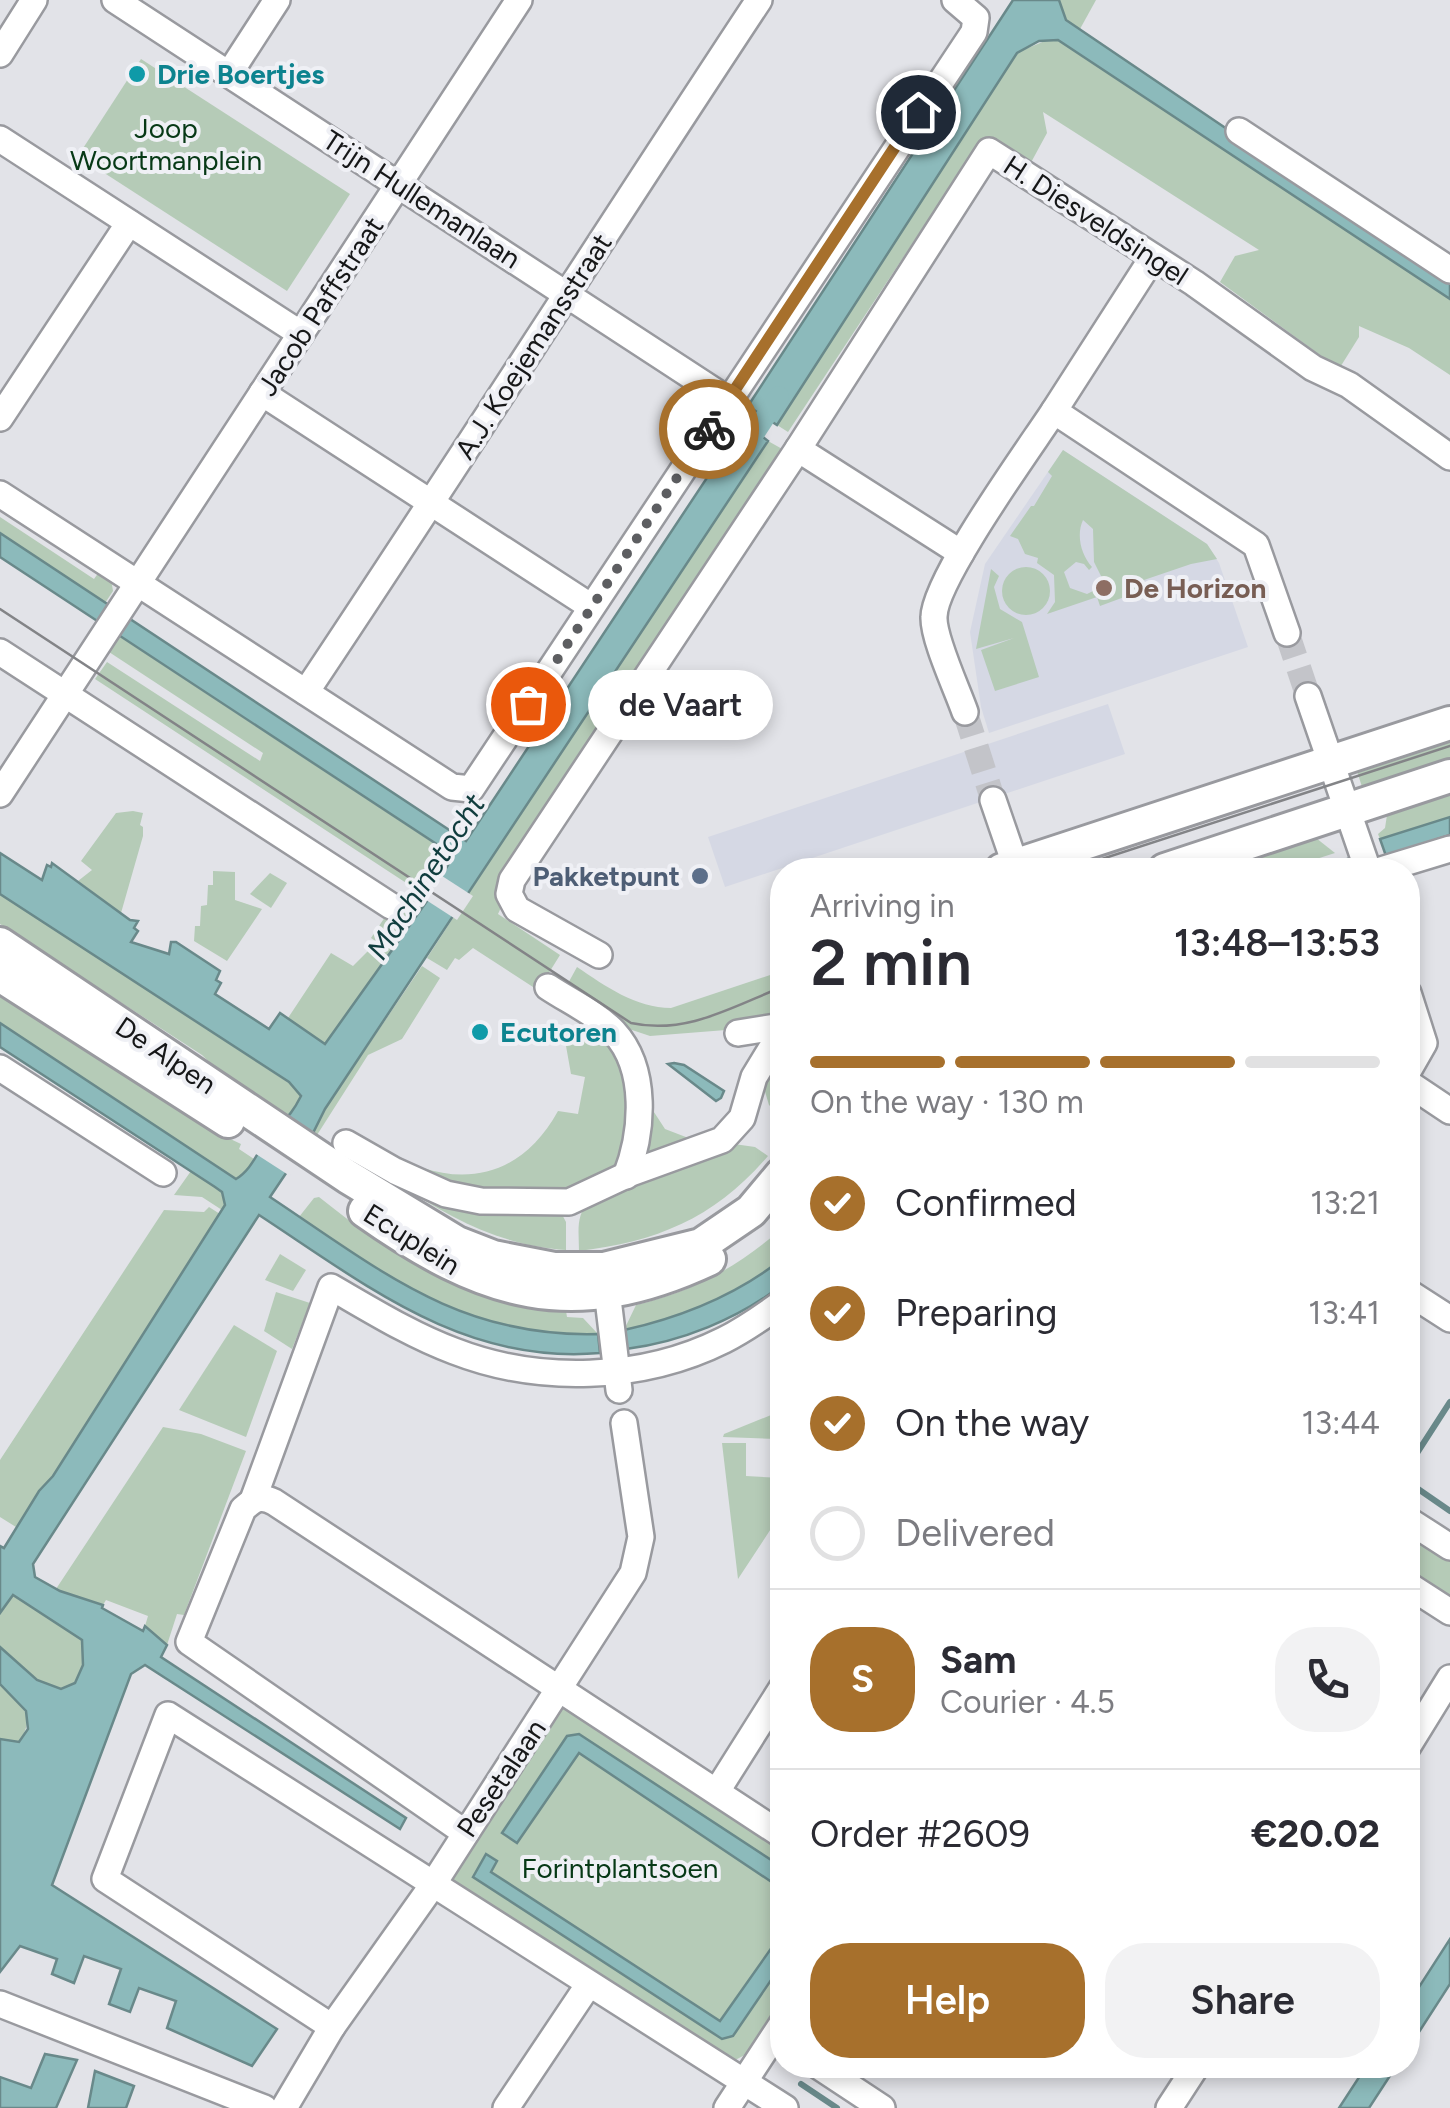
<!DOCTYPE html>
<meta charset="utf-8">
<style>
:root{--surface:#fff;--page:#f2f2f3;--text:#2b2b33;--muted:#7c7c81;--line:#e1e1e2;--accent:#a7702c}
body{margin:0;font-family:Figtree,sans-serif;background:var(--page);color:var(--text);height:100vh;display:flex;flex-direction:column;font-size:38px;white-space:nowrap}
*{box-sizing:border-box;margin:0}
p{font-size:32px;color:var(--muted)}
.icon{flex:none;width:55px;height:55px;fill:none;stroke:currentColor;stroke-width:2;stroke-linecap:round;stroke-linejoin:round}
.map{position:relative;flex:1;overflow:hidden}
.panel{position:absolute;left:770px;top:858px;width:650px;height:1220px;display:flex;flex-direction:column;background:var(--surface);border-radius:40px;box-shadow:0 5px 15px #0003}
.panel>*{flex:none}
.pin{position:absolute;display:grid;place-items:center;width:85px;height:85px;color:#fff;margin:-42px;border:5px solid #fff;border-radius:50%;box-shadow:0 2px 10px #0007}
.courier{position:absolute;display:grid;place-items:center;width:100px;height:100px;margin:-50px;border:8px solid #a7702c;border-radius:50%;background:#fff;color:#222;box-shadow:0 2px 12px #0007}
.bubble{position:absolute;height:70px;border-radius:35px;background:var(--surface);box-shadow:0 5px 15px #0003;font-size:32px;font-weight:600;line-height:70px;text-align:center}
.overview em{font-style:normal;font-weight:600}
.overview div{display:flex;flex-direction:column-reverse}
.overview{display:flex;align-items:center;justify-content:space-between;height:170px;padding:0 40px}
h1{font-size:65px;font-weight:600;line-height:75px}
.bar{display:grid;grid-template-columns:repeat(4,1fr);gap:15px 10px;align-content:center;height:120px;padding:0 40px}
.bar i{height:12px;border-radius:8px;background:var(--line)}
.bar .on{background:var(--accent)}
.bar p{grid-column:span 4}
.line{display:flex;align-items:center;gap:25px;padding:0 40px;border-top:2px solid var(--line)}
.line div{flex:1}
.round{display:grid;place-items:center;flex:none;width:105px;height:105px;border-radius:40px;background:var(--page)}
ol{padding:0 40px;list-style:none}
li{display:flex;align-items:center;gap:30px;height:110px}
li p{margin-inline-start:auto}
li .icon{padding:10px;border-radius:50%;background:var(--accent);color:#fff;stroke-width:4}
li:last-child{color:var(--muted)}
li i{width:55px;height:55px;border:5px solid var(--line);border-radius:50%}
.cta{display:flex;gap:20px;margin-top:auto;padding:20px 40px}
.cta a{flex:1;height:115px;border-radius:40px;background:var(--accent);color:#fff;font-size:40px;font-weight:600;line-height:115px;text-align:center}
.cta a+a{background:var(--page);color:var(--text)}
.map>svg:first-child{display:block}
</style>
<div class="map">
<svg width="1450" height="2108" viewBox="0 0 1450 2108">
<rect width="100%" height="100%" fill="#e2e3e8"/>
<g fill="#d5d8e4">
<polygon points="1063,450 1207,544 1219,563 1248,647 989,733 981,707 970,632 985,564"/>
<polygon points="1108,704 1125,754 725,887 708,837"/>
</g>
<g fill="#b5cbb7" fill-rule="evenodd">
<polygon points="1059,0 1096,0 1080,29 1066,20"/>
<polygon points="1050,39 1057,39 1450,299 1450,375 1409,348 1359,326 1359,337 1339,369 1220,282 1235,256 1259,250 1043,112 1047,133 1028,168 982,138 788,432 777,425 1018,52"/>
<polygon points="141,59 350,194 287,291 78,156"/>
<path d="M768,441L784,450L666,634L654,640L507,864C501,882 507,898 498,914L560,955L542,984L533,987L473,948L459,960L455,958L447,970L427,958L453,918L427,901L325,1044L288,1018L331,953L353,966L377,942L371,938L397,899L414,898L420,892L95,679L107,662L260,761L263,753L109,652L119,636L447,852L469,893Z"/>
<path d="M1063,450L1207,544L1217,559L1191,564L1144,580L1146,589L1100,606L1097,597L1047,614L1055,602L1054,575L1037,563L1038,558L1025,554L1018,539L1010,536L1031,506H1034L1052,476L1048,472ZM1083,520L1093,529L1094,562L1104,582L1096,581L1093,591L1087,594L1070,588L1064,572L1076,562L1084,564L1089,570L1092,567C1081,555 1076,535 1083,520Z"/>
<polygon points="0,517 94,579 99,572 111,579 113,591 105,603 0,533"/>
<circle cx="1026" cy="591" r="24"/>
<polygon points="991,569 999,576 994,587 1000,609 1022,622 1039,677 995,691 981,650 1014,638 976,649"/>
<polygon points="1450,731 1450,768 1359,789 1362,787 1357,771 1350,771"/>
<polygon points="1450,795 1450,817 1380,839 1378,834 1385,828 1387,815"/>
<polygon points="133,811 143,813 140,825 143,827 143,836 121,913 78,881 92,870 81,861 116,813"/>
<polygon points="1316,838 1335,853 1282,870 1219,870"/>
<polygon points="213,871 235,872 235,900 262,909 227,961 194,941 195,926 200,926 201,906 207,905 208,885 213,885"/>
<polygon points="270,873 287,883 271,908 250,894"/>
<polygon points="0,894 298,1089 301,1096 290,1118 265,1105 235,1079 231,1083 202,1055 0,924"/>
<polygon points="422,966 440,978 402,1039 368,1055 317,1135 313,1133 325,1109"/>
<path d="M577,967C605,986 636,1008 671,1008L782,971L781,1011L764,1027L650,1036L626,1028L566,987Z"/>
<polygon points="0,995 160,1099 206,1122 205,1127 241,1144 239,1149 254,1159 245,1174 236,1179 225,1175 0,1023"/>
<path d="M589,1021L625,1062L629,1157L583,1191H454L376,1155L382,1148C449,1191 518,1184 558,1111L578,1114L585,1077L571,1074L563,1029Z"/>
<polygon points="782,1043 782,1117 769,1105 763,1085"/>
<polygon points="650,1106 665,1129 691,1139 642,1162"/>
<path d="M734,1144L755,1147L768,1156C716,1217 658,1242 579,1251C579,1233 575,1214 590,1201Z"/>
<polygon points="191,1171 221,1192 225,1205 222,1210 202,1197 174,1195"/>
<path d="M411,1182L559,1209L566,1222V1250C501,1246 451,1218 398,1184Z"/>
<path d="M319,1197C392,1255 469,1309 566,1311L567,1317L583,1318L598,1334C471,1338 400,1283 299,1217L314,1198Z"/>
<polygon points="209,1207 220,1214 53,1476 39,1491 16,1527 0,1517 0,1460 164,1210 204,1212"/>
<path d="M782,1228V1259C735,1296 682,1317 624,1330L636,1305C692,1292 740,1266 782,1228Z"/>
<polygon points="280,1254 306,1270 293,1291 265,1280"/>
<polygon points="276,1292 310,1303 292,1349 264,1331"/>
<polygon points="234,1325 277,1351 246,1437 179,1410"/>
<polygon points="776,1413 776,1439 723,1437 724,1434"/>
<polygon points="163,1427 201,1434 246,1451 184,1615 177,1614 167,1645 145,1626 148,1616 106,1600 103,1605 56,1589"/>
<polygon points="722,1443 746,1443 746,1476 782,1478 782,1512 738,1579"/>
<polygon points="1408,1532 1450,1560 1450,1599 1408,1570"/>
<polygon points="13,1594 82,1640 83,1665 75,1683 61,1689 37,1680 0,1647 0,1614"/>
<path d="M0,1684C20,1704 38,1714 19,1742L0,1739Z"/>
<polygon points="575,1707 782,1845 782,2008 754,2050 726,2065 455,1890 450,1873 557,1710"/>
</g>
<g fill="#8cbabb" stroke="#69898a" stroke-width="2.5">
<polygon points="1013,0 1059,0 1066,20 1450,280 1450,299 1058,40 1039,41 1017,53 777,425 748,406"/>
<path d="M744,422L768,441L325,1109L313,1133L270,1197C380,1270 459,1338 598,1334L600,1353C464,1365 366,1285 259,1215L33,1564L35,1577L60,1591L103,1605L102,1608L143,1631L145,1626L167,1645L161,1657L406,1818L400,1829L145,1665L131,1674L52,1885L277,2029L252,2066L167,2028L176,2001L139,1988L130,2012L109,2004L121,1969L84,1956L74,1983L52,1974L57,1959L20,1946L0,1972V1739L19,1742L28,1729L26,1711L0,1684V1647L37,1680L61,1689L75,1683L83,1665L82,1640L13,1595L0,1613V1546L4,1548L39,1491L53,1476L225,1205L222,1192L215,1187L0,1047V1023L236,1179C253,1169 258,1149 271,1134C285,1119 291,1116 301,1096L289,1082L0,894V853L42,880L47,865L51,867L52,863L130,920L138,921L134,928L138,931L131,942L169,954L171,942H176L220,971L216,980L221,983L215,994L269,1029L280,1013L325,1044L427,901L452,858L447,851L0,557V533L466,841Z"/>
<polygon points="1450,817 1450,835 1386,856 1380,839"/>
<polygon points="674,1063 684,1065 724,1091 721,1098 716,1101 668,1064"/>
<path d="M782,1259V1285C738,1319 681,1342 626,1349L624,1330C682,1317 735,1296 782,1259Z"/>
<polygon points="579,1734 782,1867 782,1889 579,1753 517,1843 502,1833 567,1736"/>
<polygon points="486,1854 497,1861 491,1872 720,2021 782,1933 782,1964 733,2036 722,2039 473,1877"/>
<polygon points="1450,1939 1450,1984 1408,2049 1408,2004"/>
<polygon points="45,2054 77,2060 56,2108 0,2108 0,2077 31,2088"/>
<polygon points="1367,2065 1397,2065 1369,2108 1339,2108"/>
<polygon points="95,2071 134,2086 126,2108 88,2108"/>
</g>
<g fill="#e2e3e8">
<polygon points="439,874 473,896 457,920 423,898"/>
<polygon points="285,1115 318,1135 290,1176 253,1152 267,1131"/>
</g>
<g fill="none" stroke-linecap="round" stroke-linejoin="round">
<g stroke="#69898a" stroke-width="6">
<polyline points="1318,870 1359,857"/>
<polyline points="1408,1467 1450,1402"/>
<polyline points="1408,1482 1450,1511"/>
<polyline points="801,2084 837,2108"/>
</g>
<polyline stroke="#8cbabb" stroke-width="20" points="743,451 779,396"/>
<g stroke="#c3c4c9" stroke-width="25" stroke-dasharray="25 12" stroke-linecap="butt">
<polyline points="1287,633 1308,696"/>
<polyline points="965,712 993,800"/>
</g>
<g stroke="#999a9f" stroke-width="30">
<g id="minor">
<polyline points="115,0 728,400"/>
<polyline points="0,54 34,0"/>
<polyline points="229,74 277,0"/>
<polyline points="1239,131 1450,270"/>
<polyline points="0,139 301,334"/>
<polyline points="262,393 590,606"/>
<polyline points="1054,411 1153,257"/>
<polyline points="0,418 129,223"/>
<polyline points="798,449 961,553"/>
<polyline points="0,494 452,787 471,789 974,32 976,18 955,0"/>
<polyline points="0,652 391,906"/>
<path d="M306,692C459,463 607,230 759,0"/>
<polyline points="1308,696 1368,870"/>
<path d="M965,712C957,689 933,638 934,617C934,580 1029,449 1054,411L1256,545L1287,633"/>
<polyline points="0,794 519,0"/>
<polyline points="993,800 1017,870"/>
<polyline points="1381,870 1450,849"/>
<polyline points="599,955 517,909 509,894 512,880 798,449 989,151 1194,283 1313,368 1349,385 1450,457"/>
<path d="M548,987C569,1001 597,1014 614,1032C648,1069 643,1132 626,1176"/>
<polyline points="1408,993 1424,1043 1408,1071"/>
<polyline points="738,1033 782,1026"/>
<polyline points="0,1068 163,1173"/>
<polyline points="1408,1083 1450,1111"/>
<polyline points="346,1143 395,1171 446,1194 481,1201 569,1202 631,1173 722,1140 742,1118 754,1077 782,1031"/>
<polyline points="605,1274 619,1390"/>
<polyline points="1408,1292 1450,1319"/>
<path d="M253,1500L331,1287C371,1310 411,1335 454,1351C539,1384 642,1381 724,1340C744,1330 764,1316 782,1303"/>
<polyline points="1408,1520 1450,1547"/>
<polyline points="1408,1585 1450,1612"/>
<polyline points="1408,1746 1450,1678"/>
<polyline points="717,1791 782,1688"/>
<path d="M464,1832L189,1642L243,1509C254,1499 260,1495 274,1502L782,1835"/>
<polyline points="0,2004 264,2108"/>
<polyline points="332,2027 105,1879 168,1715 785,2108"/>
<polyline points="817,2065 882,2108"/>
<polyline points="284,2108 332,2027 432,1886 633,1573 641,1537 624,1423"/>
<polyline points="506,2108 589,1984"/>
<polyline points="727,2108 782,2024"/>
<polyline points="1169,2108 1197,2065"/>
</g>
</g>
<g stroke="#999a9f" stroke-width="38">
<g id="major">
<polyline points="1002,870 1450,723"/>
<polyline points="1165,870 1450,776"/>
<polyline points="0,944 348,1177 457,1243 493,1257 554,1269 604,1269 701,1245 751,1211 782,1174"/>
<polyline points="0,975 228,1121"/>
<path d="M365,1211C484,1295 572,1323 709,1259"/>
</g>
</g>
<use href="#minor" stroke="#fff" stroke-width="25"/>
<use href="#major" stroke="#fff" stroke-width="32"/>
<g stroke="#838487" stroke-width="2.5">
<path d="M0,609L631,1023C686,1035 732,1007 782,987"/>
<polyline points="1068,870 1450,746"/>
</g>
</g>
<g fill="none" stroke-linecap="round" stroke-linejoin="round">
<polyline stroke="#5d5e61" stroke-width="10" stroke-dasharray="0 18" points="528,704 709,429"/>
<polyline stroke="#a7702c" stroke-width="12" points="709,429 918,112"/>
</g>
<g fill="#0f9aa8" stroke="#eff0f5" stroke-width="4">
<circle cx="137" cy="74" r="10"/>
<circle cx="480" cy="1032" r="10"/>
</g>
<circle fill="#8d6e63" stroke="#eff0f5" stroke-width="4" cx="1104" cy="588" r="10"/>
<circle fill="#5c6f8a" stroke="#eff0f5" stroke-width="4" cx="700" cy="876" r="10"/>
<g text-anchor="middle" stroke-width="8" stroke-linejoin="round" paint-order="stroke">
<g font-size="28" font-weight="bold" fill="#0d838f" stroke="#eff0f5" text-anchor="start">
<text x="157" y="84">Drie Boertjes</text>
<text x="500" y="1042">Ecutoren</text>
</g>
<g font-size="28" fill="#073916" stroke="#eff0f5">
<text x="166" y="138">Joop<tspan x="166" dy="32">Woortmanplein</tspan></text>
<text x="620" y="1878">Forintplantsoen</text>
</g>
<g font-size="28" fill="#161718" stroke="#eff0f5">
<text transform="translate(422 199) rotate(33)" y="10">Trijn Hullemanlaan</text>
<text transform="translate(1096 220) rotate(33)" y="10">H. Diesveldsingel</text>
<text transform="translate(320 306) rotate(-57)" y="10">Jacob Paffstraat</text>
<text transform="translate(533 346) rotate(-57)" y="10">A.J. Koejemansstraat</text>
<text transform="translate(166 1055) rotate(34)" y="10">De Alpen</text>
<text transform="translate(412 1239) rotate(32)" y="10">Ecuplein</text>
<text transform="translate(501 1778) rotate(-56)" y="10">Pesetalaan</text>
</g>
<g font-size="28" font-weight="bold" fill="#785e54" stroke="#eff0f5" text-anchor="start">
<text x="1124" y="598">De Horizon</text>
</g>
<g font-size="28" font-weight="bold" fill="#4e5e75" stroke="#eff0f5" text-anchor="end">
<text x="680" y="886">Pakketpunt</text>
</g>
<g font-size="30" font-style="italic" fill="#103d3e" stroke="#eff0f5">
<text transform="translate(426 877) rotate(-57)" y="10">Machinetocht</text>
</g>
</g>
</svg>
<div class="pin" style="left:528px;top:704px;background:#ea580c"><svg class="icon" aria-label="bag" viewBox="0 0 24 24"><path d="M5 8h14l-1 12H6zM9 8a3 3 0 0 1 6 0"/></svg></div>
<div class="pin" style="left:918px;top:112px;background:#1f2937"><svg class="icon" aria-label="home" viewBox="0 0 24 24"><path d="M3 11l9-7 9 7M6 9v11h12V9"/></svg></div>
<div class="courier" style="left:709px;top:429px"><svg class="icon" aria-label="bike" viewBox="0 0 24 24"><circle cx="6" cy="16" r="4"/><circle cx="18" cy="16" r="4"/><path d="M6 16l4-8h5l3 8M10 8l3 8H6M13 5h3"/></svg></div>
<div class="bubble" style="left:588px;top:670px;width:185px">de Vaart</div>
<section class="panel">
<div class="overview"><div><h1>2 min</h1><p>Arriving in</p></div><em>13:48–13:53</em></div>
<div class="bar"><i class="on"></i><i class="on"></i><i class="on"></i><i></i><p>On the way · 130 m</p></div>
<ol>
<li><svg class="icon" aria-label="check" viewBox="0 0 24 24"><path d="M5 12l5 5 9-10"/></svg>Confirmed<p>13:21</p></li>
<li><svg class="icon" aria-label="check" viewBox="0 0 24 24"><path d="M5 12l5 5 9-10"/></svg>Preparing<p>13:41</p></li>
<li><svg class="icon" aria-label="check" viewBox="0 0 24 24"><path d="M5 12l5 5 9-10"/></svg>On the way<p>13:44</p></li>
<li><i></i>Delivered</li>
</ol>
<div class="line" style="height:180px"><b class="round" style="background:var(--accent);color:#fff">S</b><div><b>Sam</b><p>Courier · 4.5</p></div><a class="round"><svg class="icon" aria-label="phone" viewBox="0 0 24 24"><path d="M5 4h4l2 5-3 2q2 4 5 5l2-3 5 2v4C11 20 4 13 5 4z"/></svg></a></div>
<div class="line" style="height:130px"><div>Order #2609</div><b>€20.02</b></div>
<div class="cta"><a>Help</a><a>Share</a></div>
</section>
</div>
